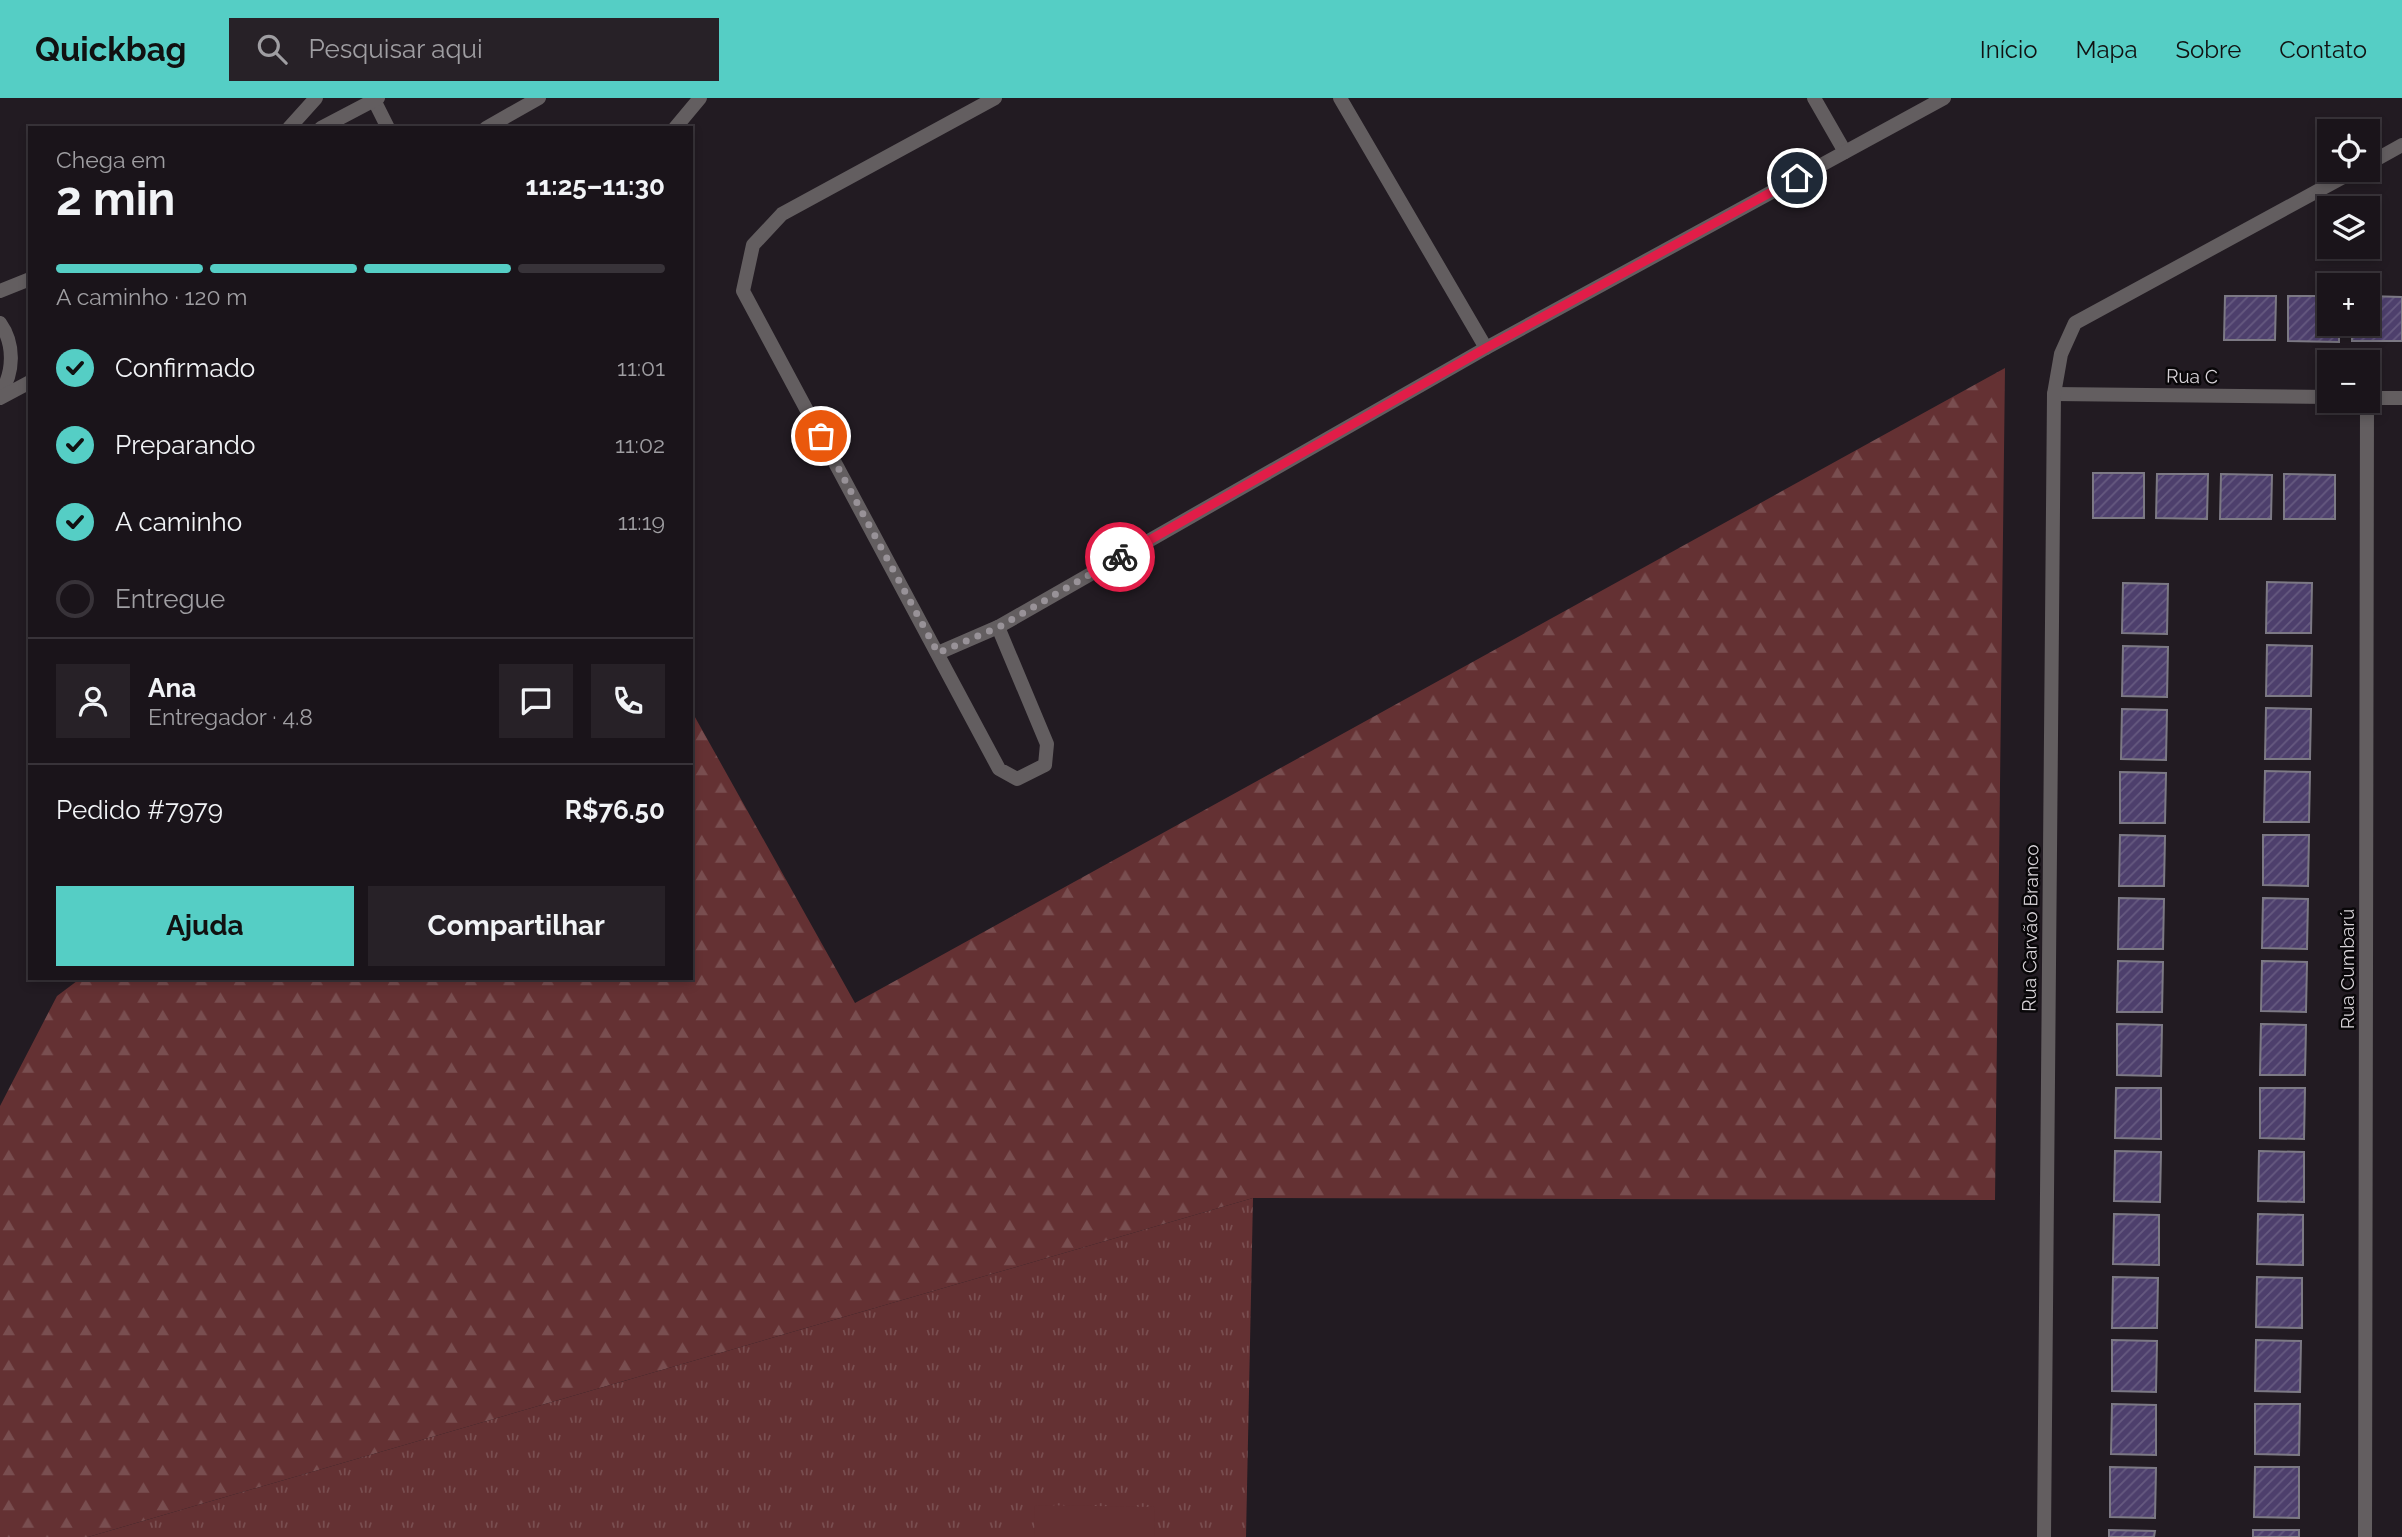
<!DOCTYPE html>
<html lang="pt">
<meta charset="utf-8">
<style>
:root{--surface:#1a141a;--page:#272127;--text:#f1f3f6;--muted:#9f9ea2;--line:#383339;--accent:#55cec5}
body{margin:0;font-family:Raleway,sans-serif;background:var(--page);color:var(--text);height:100vh;display:flex;flex-direction:column;font-size:26px;white-space:nowrap}
*{box-sizing:border-box;margin:0}
p{font-size:23px;color:var(--muted)}
.icon{flex:none;width:38px;height:38px;fill:none;stroke:currentColor;stroke-width:2;stroke-linecap:round;stroke-linejoin:round}
.map{position:relative;flex:1;overflow:hidden}
.sheet{position:absolute;left:28px;top:28px;width:665px;height:854px;display:flex;flex-direction:column;background:var(--surface);border-radius:0px;box-shadow:0 4px 10px #0003,0 0 0 2px var(--line)}
.sheet>*{flex:none}
.buttons{position:absolute;left:2317px;top:21px;display:grid;gap:14px}
.buttons a{display:grid;place-items:center;width:63px;height:63px;border-radius:0px;background:var(--surface);box-shadow:0 4px 10px #0003,0 0 0 2px var(--line);font-size:35px}
.pin{position:absolute;display:grid;place-items:center;width:60px;height:60px;color:#fff;margin:-30px;border:4px solid #fff;border-radius:50%;box-shadow:0 2px 7px #0007}
.courier{position:absolute;display:grid;place-items:center;width:70px;height:70px;margin:-35px;border:5px solid #e11d48;border-radius:50%;background:#fff;color:#222;box-shadow:0 2px 9px #0007}
.overview em{font-style:normal;font-weight:700}
.overview div{display:flex;flex-direction:column-reverse}
.overview{display:flex;align-items:center;justify-content:space-between;height:119px;padding:0 28px}
h1{font-size:46px;font-weight:700;line-height:52px}
.bar{display:grid;grid-template-columns:repeat(4,1fr);gap:10px 7px;align-content:center;height:84px;padding:0 28px}
.bar i{height:9px;border-radius:5px;background:var(--line)}
.bar .selected{background:var(--accent)}
.bar p{grid-column:span 4}
.line{display:flex;align-items:center;gap:18px;padding:0 28px;border-top:2px solid var(--line)}
.line div{flex:1}
.round{display:grid;place-items:center;flex:none;width:74px;height:74px;border-radius:0px;background:var(--page)}
ol{padding:0 28px;list-style:none}
li{display:flex;align-items:center;gap:21px;height:77px}
li p{margin-inline-start:auto}
li .icon{padding:7px;border-radius:50%;background:var(--accent);color:#111;stroke-width:4}
li:last-child{color:var(--muted)}
li i{width:38px;height:38px;border:4px solid var(--line);border-radius:50%}
.button{display:flex;gap:14px;margin-top:auto;padding:14px 28px}
.button a{flex:1;height:80px;border-radius:0px;background:var(--accent);color:#111;font-size:28px;font-weight:700;line-height:80px;text-align:center}
.button a+a{background:var(--page);color:var(--text)}
header{display:flex;align-items:center;gap:42px;box-sizing:border-box;height:98px;padding:0 35px;background:var(--accent);color:#111}
header strong{font-size:33px}
nav{display:flex;gap:38px;margin-inline-start:auto;font-size:24px}
.search{width:490px;height:63px;background:var(--page);display:flex;align-items:center;gap:18px;box-sizing:border-box;padding:0 24px;border-radius:0px;color:var(--muted);font-size:26px}
.map>svg:first-child{display:block}
</style>
<header>
<strong>Quickbag</strong>
<div class="search"><svg class="icon" aria-label="search" viewBox="0 0 24 24"><circle cx="10" cy="10" r="6"/><path d="M15 15l6 6"/></svg>Pesquisar aqui</div>
<nav><a>Início</a><a>Mapa</a><a>Sobre</a><a>Contato</a></nav>
</header>
<div class="map">
<svg width="2402" height="1439" viewBox="0 0 2402 1439">
<defs>
<pattern id="forest-firs" width="22" height="20" patternUnits="userSpaceOnUse" patternTransform="scale(1.75)"><rect width="22" height="20" fill="#643133"/><path d="M5 1l3.5 6h-7zM16 11l3.5 6h-7z" fill="#794e50"/></pattern>
<pattern id="park-tufts" width="24" height="20" patternUnits="userSpaceOnUse" patternTransform="scale(1.75)"><rect width="24" height="20" fill="#643133"/><path d="M3 7l-1-3M5 7V3M7 7l1-3M15 17l-1-3M17 17v-4M19 17l1-3" fill="none" stroke="#794e50"/></pattern>
<pattern id="building-hatch" width="6" height="6" patternUnits="userSpaceOnUse" patternTransform="scale(1.75)"><rect width="6" height="6" fill="#4d3f6c"/><path d="M-1 1l2-2M0 6l6-6M5 7l2-2" fill="none" stroke="#665a80"/></pattern>
</defs>
<rect width="100%" height="100%" fill="#221b22"/>
<polygon fill="url(#forest-firs)" points="2005,270 1995,1102 1253,1100 88,1439 0,1439 0,1008 57,898 81,880 691,880 691,612 855,905"/>
<polygon fill="url(#park-tufts)" points="1253,1100 1246,1439 88,1439"/>
<polygon fill="#643133" points="1035,1407 1155,1409 1154,1439 1034,1439"/>
<g fill="url(#building-hatch)" stroke="#7c7984" stroke-width="2">
<polygon points="2225,198 2276,198 2275,242 2224,242"/>
<polygon points="2288,198 2329,198 2329,226 2339,226 2339,244 2288,243"/>
<polygon points="2368,198 2402,199 2402,243 2352,243 2352,226 2368,226"/>
<rect x="2093" y="375" width="51" height="45"/>
<polygon points="2157,376 2208,376 2207,421 2156,420"/>
<polygon points="2221,376 2272,377 2271,421 2220,421"/>
<polygon points="2284,376 2335,377 2335,421 2284,421"/>
<polygon points="2267,484 2312,485 2311,535 2266,535"/>
<polygon points="2123,485 2168,486 2167,536 2122,535"/>
<polygon points="2267,547 2312,548 2311,598 2266,598"/>
<polygon points="2123,548 2168,549 2167,599 2122,598"/>
<polygon points="2266,610 2311,611 2310,661 2265,661"/>
<polygon points="2122,611 2167,612 2166,662 2121,661"/>
<polygon points="2265,673 2310,674 2309,724 2264,724"/>
<polygon points="2120,674 2166,675 2165,725 2120,725"/>
<polygon points="2120,737 2165,738 2164,788 2119,788"/>
<polygon points="2263,737 2309,737 2308,788 2263,787"/>
<polygon points="2119,800 2164,801 2163,851 2118,851"/>
<polygon points="2263,800 2308,801 2307,851 2262,850"/>
<polygon points="2118,863 2163,864 2162,914 2117,914"/>
<polygon points="2262,863 2307,864 2306,914 2261,913"/>
<polygon points="2117,926 2162,927 2161,978 2117,977"/>
<polygon points="2261,926 2306,927 2305,977 2260,977"/>
<polygon points="2116,990 2161,990 2161,1041 2115,1040"/>
<polygon points="2260,990 2305,990 2304,1041 2260,1040"/>
<polygon points="2115,1053 2161,1054 2160,1104 2114,1103"/>
<polygon points="2259,1053 2304,1054 2304,1104 2258,1103"/>
<polygon points="2114,1116 2159,1117 2159,1167 2113,1166"/>
<polygon points="2258,1116 2303,1117 2303,1167 2257,1166"/>
<polygon points="2113,1179 2158,1180 2157,1230 2112,1230"/>
<polygon points="2257,1179 2302,1180 2302,1230 2256,1229"/>
<polygon points="2112,1242 2157,1243 2156,1294 2112,1293"/>
<polygon points="2256,1242 2301,1243 2300,1294 2255,1293"/>
<polygon points="2112,1306 2156,1307 2156,1357 2111,1356"/>
<polygon points="2255,1306 2300,1306 2299,1357 2255,1356"/>
<polygon points="2110,1369 2156,1370 2155,1420 2110,1419"/>
<polygon points="2255,1369 2299,1369 2299,1420 2254,1419"/>
<polygon points="2109,1432 2155,1433 2154,1439 2109,1439"/>
<rect x="2253" y="1432" width="46" height="7"/>
</g>
<g fill="none" stroke-linecap="round" stroke-linejoin="round">
<g stroke="#635e60" stroke-width="14">
<polyline points="995,0 782,116 753,147 743,193 999,671 1017,681 1045,667 1047,646 998,529"/>
<polyline points="1340,0 1486,250"/>
<polyline points="1814,0 1845,54"/>
<polyline points="374,2 388,30"/>
<polyline points="289,30 316,0"/>
<polyline points="321,30 378,0"/>
<polyline points="486,30 539,0"/>
<polyline points="675,30 700,0"/>
<polyline points="2368,66 2402,47"/>
<polyline points="0,193 30,181"/>
<path d="M0,225C15,246 14,275 0,296"/>
<polyline points="2054,296 2329,299"/>
<polyline points="0,300 30,284"/>
<polyline points="2368,300 2402,300"/>
<polyline points="938,555 998,529 1486,250 1944,0"/>
<polyline points="2044,1439 2054,296 2061,256 2075,225 2356,72"/>
<polyline points="2365,1439 2367,303"/>
</g>
</g>
<g fill="none" stroke-linecap="round" stroke-linejoin="round">
<polyline stroke="#989298" stroke-width="7" stroke-dasharray="0 12.6" points="821,338 938,555 999,529 1120,459"/>
<polyline stroke="#e11d48" stroke-width="9" points="1120,459 1486,250 1797,80"/>
</g>
<g text-anchor="middle" stroke-width="5" stroke-linejoin="round" paint-order="stroke">
<g font-size="19" fill="#d7d2d7" stroke="#090709">
<text transform="translate(2192 278) rotate(1)" y="7">Rua C</text>
<text transform="translate(2030 830) rotate(-89)" y="7">Rua Carvão Branco</text>
<text transform="translate(2347 871) rotate(-90)" y="7">Rua Cumbarú</text>
</g>
</g>
</svg>
<div class="buttons">
<a><svg class="icon" aria-label="locate" viewBox="0 0 24 24"><circle cx="12" cy="12" r="6"/><path d="M12 2v4M12 18v4M2 12h4M18 12h4"/></svg></a>
<a><svg class="icon" aria-label="layers" viewBox="0 0 24 24"><path d="M12 4l9 5-9 5-9-5zM3 14l9 5 9-5"/></svg></a>
<a>+</a>
<a>−</a>
</div>
<div class="pin" style="left:821px;top:338px;background:#ea580c"><svg class="icon" aria-label="bag" viewBox="0 0 24 24"><path d="M5 8h14l-1 12H6zM9 8a3 3 0 0 1 6 0"/></svg></div>
<div class="pin" style="left:1797px;top:80px;background:#1f2937"><svg class="icon" aria-label="home" viewBox="0 0 24 24"><path d="M3 11l9-7 9 7M6 9v11h12V9"/></svg></div>
<div class="courier" style="left:1120px;top:459px"><svg class="icon" aria-label="bike" viewBox="0 0 24 24"><circle cx="6" cy="16" r="4"/><circle cx="18" cy="16" r="4"/><path d="M6 16l4-8h5l3 8M10 8l3 8H6M13 5h3"/></svg></div>
<section class="sheet">
<div class="overview"><div><h1>2 min</h1><p>Chega em</p></div><em>11:25–11:30</em></div>
<div class="bar"><i class="selected"></i><i class="selected"></i><i class="selected"></i><i></i><p>A caminho · 120 m</p></div>
<ol>
<li><svg class="icon" aria-label="check" viewBox="0 0 24 24"><path d="M5 12l5 5 9-10"/></svg>Confirmado<p>11:01</p></li>
<li><svg class="icon" aria-label="check" viewBox="0 0 24 24"><path d="M5 12l5 5 9-10"/></svg>Preparando<p>11:02</p></li>
<li><svg class="icon" aria-label="check" viewBox="0 0 24 24"><path d="M5 12l5 5 9-10"/></svg>A caminho<p>11:19</p></li>
<li><i></i>Entregue</li>
</ol>
<div class="line" style="height:126px"><a class="round"><svg class="icon" aria-label="person" viewBox="0 0 24 24"><circle cx="12" cy="8" r="4"/><path d="M4 21q1-7 8-7t8 7"/></svg></a><div><b>Ana</b><p>Entregador · 4.8</p></div><a class="round"><svg class="icon" aria-label="chat" viewBox="0 0 24 24"><path d="M4 5h16v11H9l-5 4z"/></svg></a><a class="round"><svg class="icon" aria-label="phone" viewBox="0 0 24 24"><path d="M5 4h4l2 5-3 2q2 4 5 5l2-3 5 2v4C11 20 4 13 5 4z"/></svg></a></div>
<div class="line" style="height:91px"><div>Pedido #7979</div><b>R$76.50</b></div>
<div class="button"><a>Ajuda</a><a>Compartilhar</a></div>
</section>
</div>
